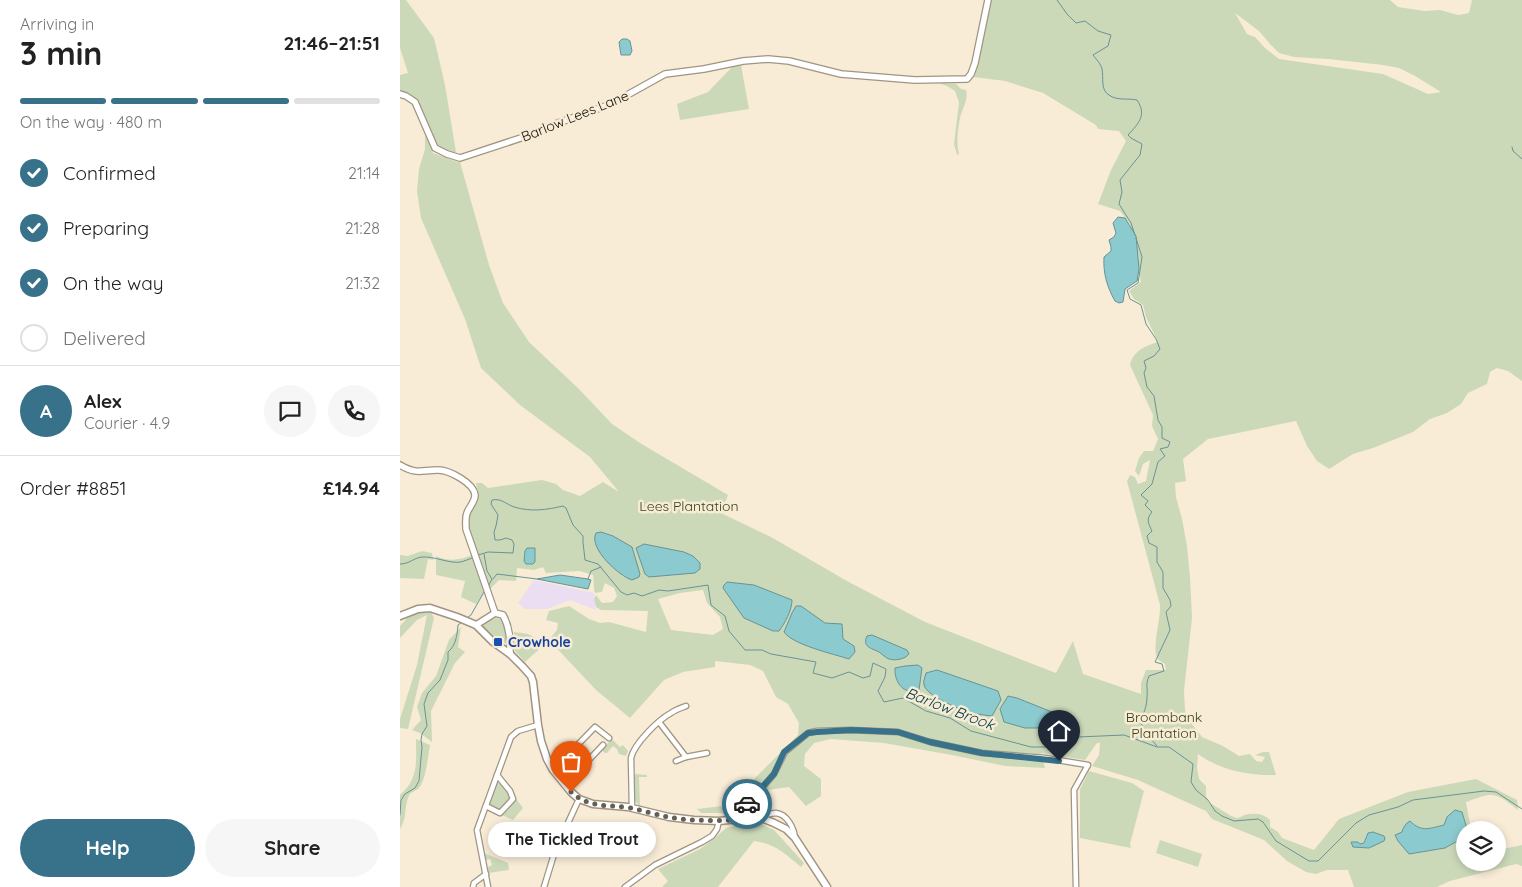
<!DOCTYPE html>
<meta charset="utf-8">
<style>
:root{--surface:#fff;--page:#f6f6f6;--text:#222;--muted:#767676;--line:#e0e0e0;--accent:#37718a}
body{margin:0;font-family:Quicksand,sans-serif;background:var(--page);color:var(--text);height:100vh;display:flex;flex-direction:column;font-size:19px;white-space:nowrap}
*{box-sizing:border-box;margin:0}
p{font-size:16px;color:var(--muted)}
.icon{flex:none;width:28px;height:28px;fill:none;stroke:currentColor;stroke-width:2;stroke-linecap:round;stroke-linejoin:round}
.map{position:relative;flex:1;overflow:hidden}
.panel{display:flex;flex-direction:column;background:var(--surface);width:400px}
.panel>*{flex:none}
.fabs{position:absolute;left:1056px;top:821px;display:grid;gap:10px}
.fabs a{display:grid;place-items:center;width:50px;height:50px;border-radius:50%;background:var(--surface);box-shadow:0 2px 8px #0003;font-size:25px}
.pin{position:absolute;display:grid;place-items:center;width:42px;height:42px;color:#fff;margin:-51px -21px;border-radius:50% 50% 50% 0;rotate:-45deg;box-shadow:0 0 5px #0007}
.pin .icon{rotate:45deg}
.courier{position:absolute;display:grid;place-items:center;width:50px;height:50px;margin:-25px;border:4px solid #37718a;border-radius:50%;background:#fff;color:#222;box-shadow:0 1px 6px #0007}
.bubble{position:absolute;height:35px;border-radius:18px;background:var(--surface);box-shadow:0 2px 8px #0003;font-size:16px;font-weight:700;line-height:35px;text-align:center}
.overview em{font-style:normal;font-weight:700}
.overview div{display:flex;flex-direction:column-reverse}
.overview{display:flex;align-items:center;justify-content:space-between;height:85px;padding:0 20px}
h1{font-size:32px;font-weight:700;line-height:38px}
.bar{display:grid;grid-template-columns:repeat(4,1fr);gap:8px 5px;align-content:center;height:60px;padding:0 20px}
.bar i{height:6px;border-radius:4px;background:var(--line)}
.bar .on{background:var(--accent)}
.bar p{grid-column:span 4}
.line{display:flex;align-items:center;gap:12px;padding:0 20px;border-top:1px solid var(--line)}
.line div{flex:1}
.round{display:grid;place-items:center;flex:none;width:52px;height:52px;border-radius:26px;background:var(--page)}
ol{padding:0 20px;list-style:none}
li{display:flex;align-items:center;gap:15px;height:55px}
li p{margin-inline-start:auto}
li .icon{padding:5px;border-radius:50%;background:var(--accent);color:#fff;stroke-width:4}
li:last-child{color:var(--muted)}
li i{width:28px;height:28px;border:2px solid var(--line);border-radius:50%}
.button{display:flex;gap:10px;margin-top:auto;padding:10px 20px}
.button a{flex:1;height:58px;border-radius:30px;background:var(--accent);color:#fff;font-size:20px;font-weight:700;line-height:58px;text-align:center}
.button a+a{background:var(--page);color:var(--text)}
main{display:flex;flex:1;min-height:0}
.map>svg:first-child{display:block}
</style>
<main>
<section class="panel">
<div class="overview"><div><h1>3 min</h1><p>Arriving in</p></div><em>21:46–21:51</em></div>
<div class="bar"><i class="on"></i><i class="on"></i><i class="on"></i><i></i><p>On the way · 480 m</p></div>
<ol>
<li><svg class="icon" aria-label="check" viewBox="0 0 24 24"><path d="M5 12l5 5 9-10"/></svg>Confirmed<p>21:14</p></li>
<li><svg class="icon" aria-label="check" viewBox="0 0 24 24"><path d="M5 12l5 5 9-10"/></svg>Preparing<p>21:28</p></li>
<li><svg class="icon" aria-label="check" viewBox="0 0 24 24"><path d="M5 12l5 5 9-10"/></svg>On the way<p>21:32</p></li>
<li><i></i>Delivered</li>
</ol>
<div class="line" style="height:90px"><b class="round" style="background:var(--accent);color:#fff">A</b><div><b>Alex</b><p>Courier · 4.9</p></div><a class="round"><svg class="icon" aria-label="chat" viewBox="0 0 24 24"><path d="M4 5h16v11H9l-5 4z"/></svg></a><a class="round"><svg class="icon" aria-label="phone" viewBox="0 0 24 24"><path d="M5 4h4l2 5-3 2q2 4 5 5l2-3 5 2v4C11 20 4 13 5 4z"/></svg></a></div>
<div class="line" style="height:65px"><div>Order #8851</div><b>£14.94</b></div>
<div class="button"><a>Help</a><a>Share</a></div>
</section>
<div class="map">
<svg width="1122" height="887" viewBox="0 0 1122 887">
<rect width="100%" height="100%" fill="#f8ecd7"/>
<polygon fill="#ebdef2" points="134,580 194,593 196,610 170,600 147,609 125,609 118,603"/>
<g fill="#ccd9b9" fill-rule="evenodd">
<polygon points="0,0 6,0 34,38 45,85 56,152 49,152 37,145 17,102 0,92 0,75 8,73 0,48"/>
<path d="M591,0H990L998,7L1024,11L1040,10L1058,15L1069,13L1072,0H1122V381L1108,371L1097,368L1090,372L1087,384L1068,393L1061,404L1047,413L1030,419L1013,432L973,448L953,454L929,469L917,461L907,446L896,421L808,439L783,459L786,481L775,483L776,497L782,519L787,546L790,577L792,618L784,691L785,710L787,718L802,737L823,746L839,756L850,754L856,761L862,762L865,757L855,755L863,752H869L876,775C849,776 820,770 798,754L797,767L799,779L806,786V796L809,803C817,806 830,817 837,818C838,818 843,816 844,815C855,813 862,813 870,820V827L878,832L882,838L914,850L939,819L1008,792L1076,779L1117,800L1118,810C1094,791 1093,792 1066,802L1071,830H1066L1062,812L1047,817L1044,825C1030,828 1022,833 1010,821L1002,828L1061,839L1065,832V850L1058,851L1065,853V862H1098V850L1122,845V866L1116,864L1050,881L1037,887H954L948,870H927L916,874L906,872L887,861L864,840L812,819L806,811L738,780L692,766L699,755L700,743H697L685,760L641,753L645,768L605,766L552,755L484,743L431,739L414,743L405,754L404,766L421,779V796L406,806L389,787L340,794L342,807L338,811L333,813H301L297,809L323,806L335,802L333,790L337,789L340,793L398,735L399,723L388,704L376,697L363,671L350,665L315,661V667L283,672L264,680L230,718L196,690L149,640L157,630L158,623L146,620L149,611L169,606L189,619L200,623L209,622L246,632L248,611L201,610L196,607L194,599L196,595L202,603L213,602L217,596L214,588L205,583L202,592L195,593C193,587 194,582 193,575L180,571L146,573L143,567L134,570L117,568L116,581L99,580L88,591L68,526L70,515L77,500L78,492L76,483H82L88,488L142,480L156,484L163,490L180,496L203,482L219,492L190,457L120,405L81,368L65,319L21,218L17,191L19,169L25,149V131L33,153L57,162H60L89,265L103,303L129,342L179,389L212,424L240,443L328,495L321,513L371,537L447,581L525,622L656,673L673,641L683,674L741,694V683L746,670H766L765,664C762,662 759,661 758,659C751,651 761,618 760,605L727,481L730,475L735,477L738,484L746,481L750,460L743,464L739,476L735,471L739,458L744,451H753L758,439L752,426L753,415L730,365C733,351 745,346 758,342L746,317L743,305L734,299L729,291L741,282L730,224L720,211L698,204L711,170L726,141L719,131L698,129L696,125L643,93L605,81L574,77ZM835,13L859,31L870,44L879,53L894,57L928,59L983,65L999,68L1015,76L1041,92L1028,94L983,74L879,59L865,48L855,37L847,34ZM303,590L307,603L320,617L323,629L313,635L271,630L258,599L280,593ZM973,832L983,836L985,838L969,848H960L958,842L960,844L964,843L968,833Z"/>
<polygon points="341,65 349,109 280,120 277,104 308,92 333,66"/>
<path d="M538,83L556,84L561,89L566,90C569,99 562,109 560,118C558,130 556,142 559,154L557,155L554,144L559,102L555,91L547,86Z"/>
<polygon points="22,551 32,553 33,560 28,559 24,579 0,578 0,555 8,556"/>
<path d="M72,555L84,592L76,604L61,597L65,581L36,575V556C49,562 60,560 72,555Z"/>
<polygon points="23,612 31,612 34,618 8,729 0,728 0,719 17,665 27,615 17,620 0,638 0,626 10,615"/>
<path d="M97,618L103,620C105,627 110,636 106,643L99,641L82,626L89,620Z"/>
<polygon points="61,627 58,647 65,652 55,663 31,711 32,742 20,733 12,730 21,720 17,707 22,693 36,676 49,640"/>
<polygon points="114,632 128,634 146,643 125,662 114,650"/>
<path d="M16,739L30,745C28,756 26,780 19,788C15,792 10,791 8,798C4,810 7,818 0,829V795C19,778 16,762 16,739Z"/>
<polygon points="212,739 220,747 223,745 228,751 226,756 219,754 217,749 213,746 207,753 205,753 201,750"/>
<polygon points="689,771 732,783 744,791 730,844 731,848 680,838 680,789"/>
<polygon points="235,774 247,775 247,777 239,777 240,806 235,801"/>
<polygon points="98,783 101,784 110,797 110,799 101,810 91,806 90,803 96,785"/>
<path d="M115,797L123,808L113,820L102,815V814C109,810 114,802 115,797Z"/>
<path d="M359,823L374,830L404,863L401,867C385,854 376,844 354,841L318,887H262L268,881L258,869L300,849L315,838L326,828L339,825Z"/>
<polygon points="760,840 802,854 798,867 756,853"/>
<polygon points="84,853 108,863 109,870 88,873 88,867 92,865 90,859 86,860"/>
</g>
<g fill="#8bcace" stroke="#689394">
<polygon points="222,39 227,39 230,41 232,51 230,55 221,55 219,42"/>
<path d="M718,217L725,218L736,236L739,269L737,281L725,289L723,302L719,303L715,301C707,287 703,273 704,257L711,251V247L709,240L714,237L716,233L713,223Z"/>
<path d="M201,532L213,536L232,547L240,574L239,577L232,580C219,576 188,548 196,533Z"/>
<polygon points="244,544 284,552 293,556 300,563 300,569 295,573 249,577 245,574 236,548"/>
<polygon points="127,548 135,548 135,562 133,564 126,564 124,561 125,551"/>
<polygon points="160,575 188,579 191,580 188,589 137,579"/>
<path d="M327,582L354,585L392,600C392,610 385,623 379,631H373L344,618L323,588L324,585Z"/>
<path d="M396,606H401L425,623L442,624L443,639L454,646L455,652L449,659C434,654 393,645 384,632L392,613Z"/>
<path d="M472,635L507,650L509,654C505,659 496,661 489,659C486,658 482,654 479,652C471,648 462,647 467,636Z"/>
<path d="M518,665L522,668L519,690C504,696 494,682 495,668L505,666Z"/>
<path d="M537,670L598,691L601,700L592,716C587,715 581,715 576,714C565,712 527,697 524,685C523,681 525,677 526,673Z"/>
<polygon points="608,696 617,698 652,712 657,721 647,728 625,728 604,722 600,709"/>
<path d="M1055,810L1062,812L1067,829L1061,839L1045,848L1009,854L998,841L995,835L1002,832C1003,827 1006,823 1010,821C1022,833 1030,828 1044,825L1047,817Z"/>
<polygon points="973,832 984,836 985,838 984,841 969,848 953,847 951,842 958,842 960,844 964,843 968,833"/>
</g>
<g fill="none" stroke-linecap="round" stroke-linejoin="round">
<g stroke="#689394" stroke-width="1">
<path d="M657,0L667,14L676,23L685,21L698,31L711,35L708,46L693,55C696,59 701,64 702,69C704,77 700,90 709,95C717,101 728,98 737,100C747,115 739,123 728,135L731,138L742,144L740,155L720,180L722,192L719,204L731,223L735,235"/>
<polyline points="1112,147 1113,151 1122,159"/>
<path d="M736,238L742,257L738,283L727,290L730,299L741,305L746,324L756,339L760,349L754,356L744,361L746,368L744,373L747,387L754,396L758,420L762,427V438L770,442L768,447L760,449L765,456L758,462L752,484L741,495L748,501L745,505L752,512C746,519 748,523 752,531L747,536L749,543L757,547V562L763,572V588L770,600L771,606L766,612L770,630L755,662L762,664L764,671L749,676C745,686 748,687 747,697C747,705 744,714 740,720L744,731L757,746"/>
<polyline points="84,554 87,571 92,579 88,587"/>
<path d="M78,555L88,552L113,553L114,544L112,540L106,538L100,540H95L94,532L96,526L98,515L91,504L92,500C101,498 106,504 114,507C131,512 146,510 163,506L166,508L173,525L183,536V542L185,560L198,564L221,592L227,595L234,593L242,596L259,590L268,591L308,585L311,605L325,616L329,631L345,650H362L371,654L416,662L413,673L432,678L449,672L463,678L470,676L473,663L486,669L485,677L478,691L484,702L503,698L526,711L550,718L571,731L631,747H657L678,737L724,735L757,747H769L793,764L791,782L796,790L808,800L815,811L822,816L834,821L858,819L863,822L876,841L909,861H918L956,823L969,815L998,807L1013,800L1084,791L1096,792L1122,809"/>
<path d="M0,564C10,564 13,558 22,557C34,556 50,564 61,562C65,561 69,559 72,558"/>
<polyline points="93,579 97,574 137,579"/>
<polyline points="188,579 191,571 201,567"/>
<polyline points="67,618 71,615 84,592"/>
<path d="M0,815L1,800L5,794L15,788L19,781L22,747L21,740L22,734L27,726L24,704L28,693L40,680L48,660V652C56,645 57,636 58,625L62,622"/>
</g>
<g stroke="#a09582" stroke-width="7">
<g id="minor">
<polyline points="259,722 286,757 307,753"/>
<polyline points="276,761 286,757"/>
<polyline points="153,770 195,727 209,738"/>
<polyline points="165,785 203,745"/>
<polyline points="86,806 100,813 113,799 110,791 97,775"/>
<path d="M232,808L231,758C234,744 258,720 271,713C275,710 281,708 286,706"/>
<path d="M359,817C364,816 371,813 376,813C387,814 394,828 395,838"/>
<polyline points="335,819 335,816 358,793 374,774 385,752 408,733 417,731 451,730 498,732 530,742 582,753 645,758 688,765 674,790 676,887"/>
<polyline points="73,887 74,883 86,874"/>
<polyline points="88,887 77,830 111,737 118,731 138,725"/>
<polyline points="144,887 155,851 179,799"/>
<polyline points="225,887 255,865 302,842 312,836 317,829 319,821"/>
</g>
</g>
<g stroke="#a09582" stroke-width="8">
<g id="tertiary">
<polyline points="0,94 6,96 15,102 35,148 47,154 60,158 130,135 147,127 211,104 265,74 304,69 343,61 368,59 389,61 441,74 515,80 567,79 571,74 575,63 588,0"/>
<path d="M0,465C17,475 21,470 38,470C49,470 74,483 75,495C75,502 69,507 67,513C65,518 66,523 66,529L95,613L103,615C110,628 110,639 110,654"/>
<polyline points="76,625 95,613"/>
</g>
</g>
<g stroke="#a09582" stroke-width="9">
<polyline id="secondary" points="0,616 18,609 30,608 57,617 76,625 92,641 110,654 122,666 131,676 133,682 138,725 141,741 147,759 153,770 171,792 179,799 193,804 228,807 269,817 294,820 319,821 359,817 374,823 386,829 395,838 427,887"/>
</g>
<use href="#minor" stroke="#fff" stroke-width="4.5"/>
<use href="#tertiary" stroke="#fff" stroke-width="5.5"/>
<use href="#secondary" stroke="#fff" stroke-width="6"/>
</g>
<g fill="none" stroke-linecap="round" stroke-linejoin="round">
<path stroke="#655e52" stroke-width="5" stroke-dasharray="0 9" d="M171,792C190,809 208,804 230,808C243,810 256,815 268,817C290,821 313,821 335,820V816L347,804"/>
<polyline stroke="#37718a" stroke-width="6" points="347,804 374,774 384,752 408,733 417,732 451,730 498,732 530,742 582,753 659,761"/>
</g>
<rect fill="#1a4fb4" stroke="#f8ecd7" stroke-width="2" x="93" y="637" width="10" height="10" rx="2.5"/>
<g text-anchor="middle" stroke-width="5" stroke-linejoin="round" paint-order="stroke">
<g font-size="14" fill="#16120b" stroke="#f8ecd7">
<text transform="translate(175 116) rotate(-22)" y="5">Barlow Lees Lane</text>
</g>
<g font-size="14" fill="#334311" stroke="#f8ecd7">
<text x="289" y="511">Lees Plantation</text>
<text x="764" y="722">Broombank<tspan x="764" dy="16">Plantation</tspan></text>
</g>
<g font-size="14" font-weight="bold" fill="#164399" stroke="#f8ecd7" text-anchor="start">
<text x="108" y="647">Crowhole</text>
</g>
<g font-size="15" font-style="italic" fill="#044245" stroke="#f8ecd7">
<text transform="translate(550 709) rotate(21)" y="5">Barlow Brook</text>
</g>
</g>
</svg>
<div class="fabs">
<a><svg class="icon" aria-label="layers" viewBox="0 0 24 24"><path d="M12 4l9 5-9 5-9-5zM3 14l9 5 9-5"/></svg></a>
</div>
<div class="pin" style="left:171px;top:792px;background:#ea580c"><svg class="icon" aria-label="bag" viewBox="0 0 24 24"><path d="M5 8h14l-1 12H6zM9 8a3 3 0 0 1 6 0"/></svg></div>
<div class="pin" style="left:659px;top:761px;background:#1f2937"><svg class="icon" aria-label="home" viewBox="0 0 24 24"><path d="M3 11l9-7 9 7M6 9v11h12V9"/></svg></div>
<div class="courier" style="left:347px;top:804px"><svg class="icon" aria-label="car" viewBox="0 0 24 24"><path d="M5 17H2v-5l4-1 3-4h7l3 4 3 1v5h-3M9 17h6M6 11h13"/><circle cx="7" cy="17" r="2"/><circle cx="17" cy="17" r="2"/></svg></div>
<div class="bubble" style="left:88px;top:822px;width:168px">The Tickled Trout</div>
</div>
</main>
